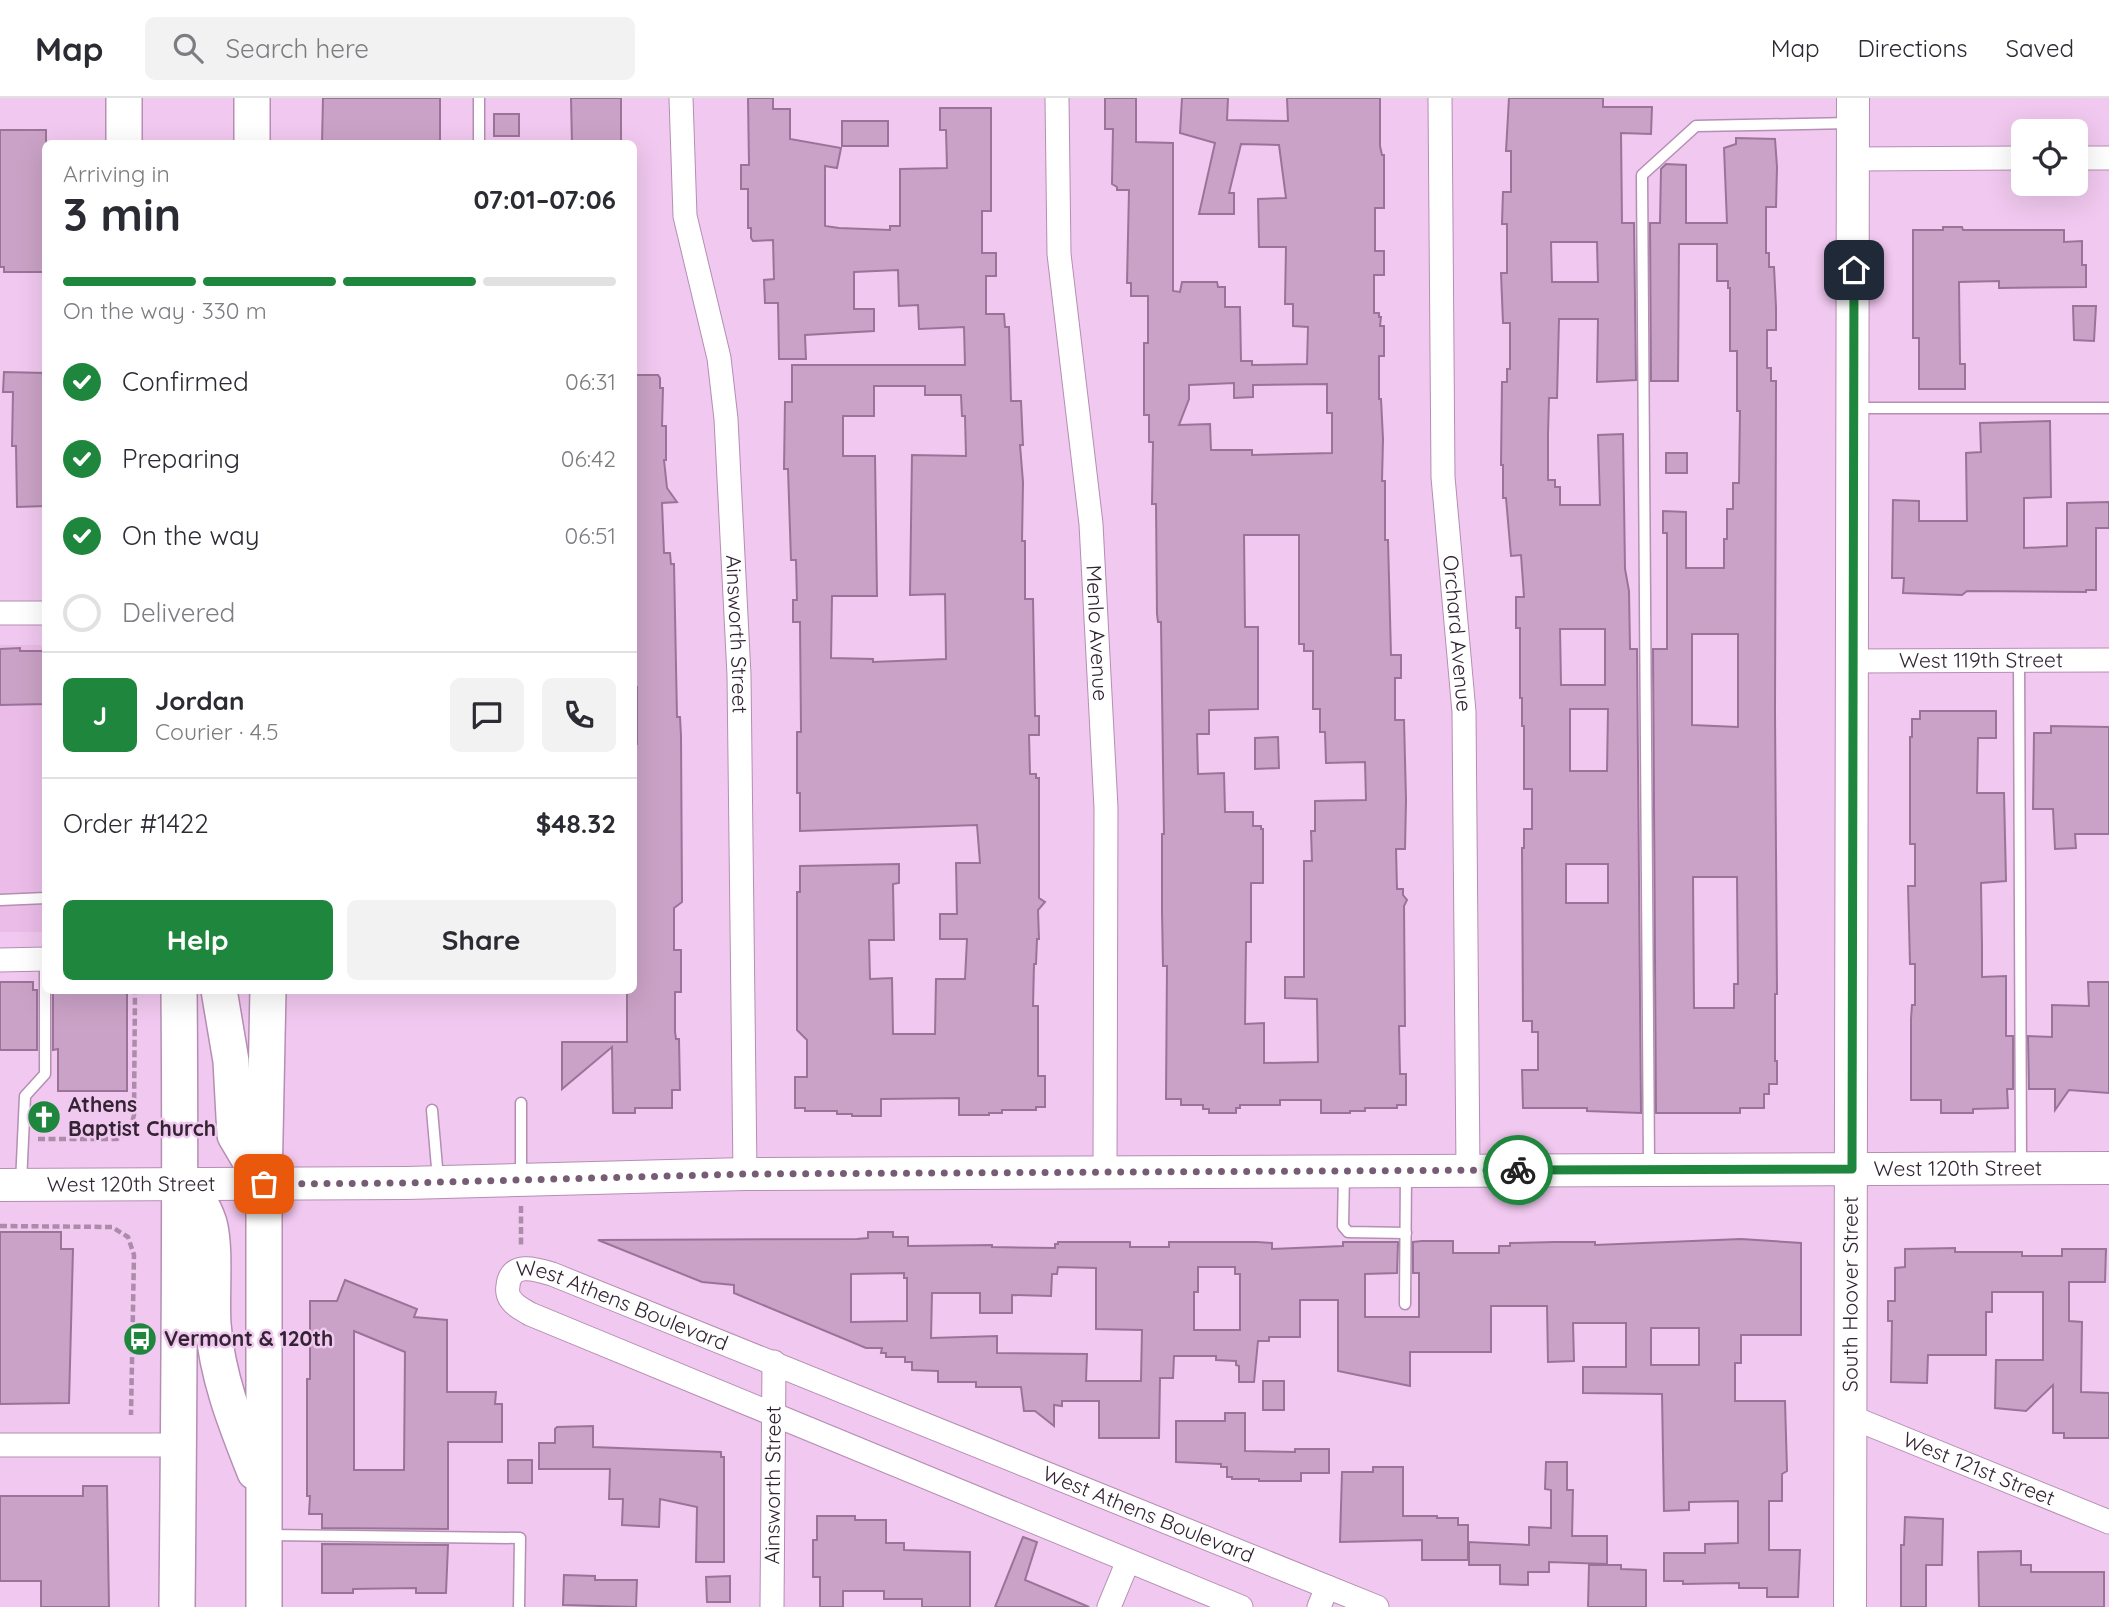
<!DOCTYPE html>
<meta charset="utf-8">
<style>
:root{--surface:#fff;--page:#f2f2f3;--text:#2b2b33;--muted:#7c7c81;--line:#e1e1e2;--accent:#1f873d}
body{margin:0;font-family:Quicksand,sans-serif;background:var(--page);color:var(--text);height:100vh;display:flex;flex-direction:column;font-size:26px;white-space:nowrap}
*{box-sizing:border-box;margin:0}
p{font-size:23px;color:var(--muted)}
.icon{flex:none;width:38px;height:38px;fill:none;stroke:currentColor;stroke-width:2;stroke-linecap:round;stroke-linejoin:round}
.map{position:relative;flex:1;overflow:hidden}
.drawer{position:absolute;left:42px;top:42px;width:595px;height:854px;display:flex;flex-direction:column;background:var(--surface);border-radius:10px;box-shadow:0 7px 28px #0002}
.drawer>*{flex:none}
.tools{position:absolute;left:2011px;top:21px;display:grid;gap:14px}
.tools a{display:grid;place-items:center;width:77px;height:77px;border-radius:10px;background:var(--surface);box-shadow:0 7px 28px #0002;font-size:35px}
.pin{position:absolute;display:grid;place-items:center;width:60px;height:60px;color:#fff;margin:-30px;border-radius:14px;box-shadow:0 4px 10px #0006}
.courier{position:absolute;display:grid;place-items:center;width:70px;height:70px;margin:-35px;border:5px solid #1f873d;border-radius:50%;background:#fff;color:#222;box-shadow:0 2px 9px #0007}
.overview em{font-style:normal;font-weight:800}
.overview div{display:flex;flex-direction:column-reverse}
.overview{display:flex;align-items:center;justify-content:space-between;height:119px;padding:0 21px}
h1{font-size:46px;font-weight:800;line-height:52px}
.bar{display:grid;grid-template-columns:repeat(4,1fr);gap:10px 7px;align-content:center;height:84px;padding:0 21px}
.bar i{height:9px;border-radius:5px;background:var(--line)}
.bar .active{background:var(--accent)}
.bar p{grid-column:span 4}
.line{display:flex;align-items:center;gap:18px;padding:0 21px;border-top:2px solid var(--line)}
.line div{flex:1}
.round{display:grid;place-items:center;flex:none;width:74px;height:74px;border-radius:10px;background:var(--page)}
ol{padding:0 21px;list-style:none}
li{display:flex;align-items:center;gap:21px;height:77px}
li p{margin-inline-start:auto}
li .icon{padding:7px;border-radius:50%;background:var(--accent);color:#fff;stroke-width:4}
li:last-child{color:var(--muted)}
li i{width:38px;height:38px;border:4px solid var(--line);border-radius:50%}
.action{display:flex;gap:14px;margin-top:auto;padding:14px 21px}
.action a{flex:1;height:80px;border-radius:10px;background:var(--accent);color:#fff;font-size:28px;font-weight:800;line-height:80px;text-align:center}
.action a+a{background:var(--page);color:var(--text)}
header{display:flex;align-items:center;gap:42px;box-sizing:border-box;height:98px;padding:0 35px;background:var(--surface);border-bottom:2px solid var(--line)}
header strong{font-size:33px}
nav{display:flex;gap:38px;margin-inline-start:auto;font-size:24px}
.search{width:490px;height:63px;background:var(--page);display:flex;align-items:center;gap:18px;box-sizing:border-box;padding:0 24px;border-radius:10px;color:var(--muted);font-size:26px}
.map>svg:first-child{display:block}
</style>
<header>
<strong>Map</strong>
<div class="search"><svg class="icon" aria-label="search" viewBox="0 0 24 24"><circle cx="10" cy="10" r="6"/><path d="M15 15l6 6"/></svg>Search here</div>
<nav><a>Map</a><a>Directions</a><a>Saved</a></nav>
</header>
<div class="map">
<svg width="2109" height="1509" viewBox="0 0 2109 1509">
<rect width="100%" height="100%" fill="#f1c8ef"/>
<rect fill="#ebbce8" x="0" y="547" width="45" height="287"/>
<g fill="#caa2c7" stroke="#9a7498" stroke-width="2" fill-rule="evenodd">
<polygon points="323,0 440,0 440,46 322,46"/>
<polygon points="571,0 621,0 621,46 572,46"/>
<path d="M748,0H773V11H790V41L841,50L837,70L825,68V128L839,130L890,132V128H900V71L947,70L946,32H940V10H991V113H982V155H996V178H986V216H1004L1005,229H1009L1011,303H1021L1023,347H1020L1023,384L1022,443H1025V501H1033L1035,618H1039V637H1029L1030,676H1036V680H1039V800L1045,804L1038,812L1039,841H1037L1036,866H1034L1033,908H1038V978H1045V1009H1036V1012H1002V1015H989V1017H959V1000L881,1001V1018H852V1016H837V1013H805V1010H795V979H807V942L797,932V794H800V768L899,766V785L893,786L894,842H869L870,881L892,880L893,936H935L936,881H965L967,841H940V816H957L956,765H980L977,727L800,733V695H797V634H801L800,524H793V502H797L796,462H791L788,371H784L785,304H792V267H965L964,229L919,231L918,207L899,208L898,172L854,174V211H874V233L805,237L806,261H779L778,205H765L764,182L774,181L773,142L753,143L751,140V130H748V91H741V67H749ZM874,288H925V297H961L962,318H965L966,358L912,357L910,497L945,496L946,561L873,564V561L831,560L832,498H877L875,358H843V318H874Z"/>
<path d="M1105,0H1136V44L1173,45V193L1180,194L1182,184H1217L1218,189H1225V209H1240L1241,263H1252V267L1307,266L1308,229L1293,228V206H1285L1286,149H1259L1258,101L1286,100L1279,47L1241,46L1229,95H1234V116H1199L1215,45L1180,35L1182,0H1228L1227,22L1288,23L1287,0H1380V48L1382,57H1384V110H1375V153H1384V177H1374V215H1379V219H1381L1380,228H1384V258H1379V301H1381L1383,341L1382,383H1385V442H1388L1391,557H1401V580H1395V622H1404L1406,702L1405,751H1396L1397,791H1403V797L1407,802L1404,808L1405,928H1399L1400,976H1406V1007H1397V1010H1365V1013H1350V1015H1321V1002H1280V1007H1240V1010H1236V1015H1209V1011H1203V1007H1181V1001H1166L1167,868H1163L1162,813V736H1164L1161,524H1158L1157,516L1156,406H1152L1153,344H1149V317H1144V245H1148V198H1131V185H1127L1129,92H1117V89L1112,86L1113,31H1105ZM1234,285V300L1253,299V287L1327,286V315H1332V355L1252,357V352H1211L1210,326L1179,327L1189,301V287ZM1244,437H1299V546H1304V553H1313V611H1320V634H1325L1326,665L1365,664L1366,702L1315,703V733H1311L1312,763H1304V879H1285V900L1317,901L1318,964L1264,965V925L1245,926L1246,844H1251V785H1263V731H1261V728H1253V714H1225L1224,675L1198,676L1197,636H1209V612L1258,611V529H1245Z"/>
<path d="M1509,0H1603V9H1652L1651,36L1621,35L1622,125H1634L1636,282L1597,284L1598,221H1559L1557,300H1549L1548,336V382H1555V389H1560V407H1600L1598,337L1623,336L1625,471L1629,493L1630,551H1637L1641,1015L1587,1013V1010H1523L1522,972H1538V934H1532V923H1523L1522,750H1524V731H1532V691H1524V628H1522V600H1520V530H1516V499H1524L1521,457L1511,458L1506,400H1503V367H1501L1502,284H1507V271H1510V225H1503L1501,175H1507V126H1502L1503,94H1511V53H1506ZM1551,144H1597L1598,184H1552ZM1560,531H1605V587H1561ZM1570,611H1608L1607,673H1570ZM1566,766H1608V805H1566Z"/>
<rect x="494" y="16" width="25" height="22"/>
<rect x="842" y="23" width="46" height="25"/>
<polygon points="0,32 46,32 46,174 4,174 4,169 0,169"/>
<path d="M1736,40L1775,41L1777,69L1776,109H1766V155H1769V169H1774L1776,209V232H1767V270H1771V283H1776L1775,615L1777,896H1775V963H1777V986H1769V996H1764V1010H1740V1015H1656L1653,551H1667V435H1663V413L1686,414V470H1724V441H1727V411H1733V385H1739L1740,313H1737V253H1730V190H1728V183H1717V146H1679L1678,283H1651L1650,125H1660L1661,71L1666,66L1686,67V125H1727L1724,50L1736,46ZM1692,536H1738V629L1692,627ZM1693,779H1737L1738,886H1734V910H1694Z"/>
<polygon points="1943,129 1962,129 1963,132 2064,132 2064,144 2082,143 2082,167 2086,167 2086,189 1999,190 1999,183 1959,184 1960,266 1965,266 1965,291 1919,291 1919,240 1913,240 1913,132 1943,132"/>
<polygon points="2073,208 2096,208 2094,243 2074,242"/>
<polygon points="4,274 46,275 46,408 17,409 16,348 12,348 13,294 3,294"/>
<polygon points="634,277 658,277 660,280 660,290 663,290 662,328 666,328 666,362 664,362 667,390 677,404 662,405 664,455 670,455 671,466 674,466 677,619 680,619 681,638 682,804 674,810 674,852 681,852 681,894 675,894 675,934 676,941 679,941 680,992 672,992 672,1010 635,1010 635,1015 613,1015 612,949 562,991 562,944 627,944 627,892 634,892 634,646 637,646 637,589 634,589"/>
<polygon points="2050,323 2051,399 2024,400 2024,450 2067,448 2067,405 2109,404 2109,430 2096,430 2096,492 2086,492 2086,494 1967,493 1962,497 1903,495 1904,480 1892,480 1893,402 1919,403 1919,423 1967,423 1966,355 1981,354 1980,325"/>
<rect x="1666" y="355" width="21" height="20"/>
<polygon points="20,550 20,553 46,553 46,606 0,607 0,551"/>
<polygon points="1920,613 1996,613 1996,640 1978,640 1977,695 2004,695 2006,783 1981,785 1982,849 1982,879 2006,878 2006,938 2013,938 2013,991 2007,991 2008,1010 1973,1011 1973,1015 1941,1015 1941,1002 1911,1002 1911,921 1912,907 1915,907 1915,866 1910,866 1908,788 1915,788 1915,746 1910,746 1910,639 1912,639 1912,621 1920,621"/>
<polygon points="2051,628 2109,629 2109,736 2075,736 2076,750 2055,751 2053,711 2033,711 2034,635 2051,635"/>
<polygon points="1278,639 1279,670 1255,671 1255,640"/>
<polygon points="0,884 33,884 33,892 37,892 37,952 0,952"/>
<polygon points="2088,884 2109,884 2109,995 2069,992 2055,1012 2055,991 2029,991 2028,938 2052,939 2052,907 2089,908"/>
<polygon points="53,892 127,892 127,993 58,993 58,951 53,952"/>
<polygon points="0,1134 61,1134 61,1151 73,1151 69,1305 0,1306"/>
<path d="M868,1134H893V1139H908V1148L992,1147V1149L1055,1150V1146H1058V1144H1130V1149H1169V1144H1257L1272,1145V1151L1343,1148V1144H1398L1397,1175L1365,1176V1219H1419V1175H1413V1144L1422,1143H1453V1155H1499V1148H1510V1145L1555,1144H1595V1147L1741,1141L1801,1145V1237H1741V1265H1735V1303H1785L1787,1373L1782,1376V1403H1769V1452H1800L1798,1499H1767V1490H1739V1485L1683,1486V1483H1664V1455H1705V1446L1738,1445V1403L1689,1404V1412L1664,1413L1662,1296L1583,1295V1269H1626V1225H1573L1574,1263L1548,1264L1547,1208H1491V1254H1410V1288L1338,1273V1202H1300V1239H1269V1243H1258L1254,1284H1239V1268L1236,1267V1263L1216,1262V1258H1174L1173,1280H1160L1159,1340H1099V1303H1062V1308L1054,1307V1328L1035,1313H1024L1021,1289H976V1284H938V1273L912,1272V1264H905V1259H886V1255H881L882,1250H866L734,1195V1187L702,1184L598,1142L857,1141L868,1140ZM1058,1169L1096,1170V1231L1142,1232L1141,1283H1086L1087,1256L997,1255V1238L931,1240L932,1195H980V1215H1012V1197L1051,1198L1052,1176H1057ZM1198,1169H1235V1176H1240V1232H1194V1194H1198ZM904,1175V1180H907V1223L851,1224V1176ZM1651,1230H1699V1267H1651Z"/>
<polygon points="1955,1150 1955,1154 2022,1154 2022,1158 2062,1158 2062,1151 2106,1151 2105,1184 2069,1184 2069,1223 2082,1224 2081,1294 2109,1295 2109,1340 2064,1340 2064,1335 2053,1335 2053,1287 2026,1313 1995,1310 1996,1262 2043,1262 2043,1194 1992,1194 1992,1214 1986,1214 1986,1257 1928,1257 1927,1285 1891,1284 1892,1223 1888,1223 1888,1203 1895,1203 1895,1170 1905,1169 1905,1151"/>
<path d="M345,1182L417,1211L414,1219L447,1222V1294H496L495,1306H502V1344H448V1431L322,1430V1416H309L310,1398H307V1281H310V1203H337ZM354,1233L405,1254L404,1372H354Z"/>
<rect x="1263" y="1283" width="21" height="29"/>
<polygon points="1225,1315 1245,1315 1245,1353 1295,1354 1295,1351 1329,1351 1329,1375 1301,1375 1301,1383 1259,1383 1259,1381 1232,1381 1232,1379 1227,1379 1227,1369 1221,1369 1221,1366 1176,1364 1176,1323 1225,1323"/>
<polygon points="593,1328 593,1349 721,1354 721,1359 724,1359 724,1464 696,1464 697,1409 660,1401 659,1429 622,1427 623,1401 609,1401 610,1371 539,1371 539,1345 555,1345 555,1331 557,1329"/>
<rect x="508" y="1362" width="24" height="23"/>
<polygon points="1546,1364 1567,1364 1567,1392 1573,1392 1572,1438 1607,1438 1607,1466 1549,1464 1549,1474 1528,1474 1528,1487 1500,1486 1500,1467 1469,1467 1469,1444 1529,1447 1529,1429 1551,1430 1551,1392 1545,1391"/>
<polygon points="1373,1369 1403,1369 1403,1418 1437,1418 1437,1420 1458,1420 1458,1427 1468,1427 1468,1462 1422,1462 1422,1442 1340,1444 1342,1374 1373,1374"/>
<polygon points="83,1388 107,1388 109,1509 41,1509 41,1483 0,1483 0,1398 83,1398"/>
<polygon points="817,1418 855,1418 855,1422 886,1422 886,1445 904,1445 904,1452 970,1454 970,1509 922,1509 922,1501 884,1501 884,1493 843,1493 843,1509 820,1509 820,1479 813,1479 813,1442 817,1442"/>
<polygon points="1905,1419 1943,1421 1942,1467 1926,1467 1926,1509 1901,1509 1901,1447 1904,1447"/>
<polygon points="1023,1439 1037,1444 1025,1482 1089,1509 995,1509"/>
<polygon points="322,1446 448,1447 446,1495 416,1495 416,1490 353,1491 353,1495 322,1495"/>
<polygon points="2021,1453 2021,1467 2031,1467 2031,1474 2104,1474 2104,1509 1979,1509 1978,1454"/>
<polygon points="1589,1467 1621,1467 1621,1471 1646,1472 1646,1509 1588,1509"/>
<polygon points="564,1477 595,1478 595,1482 637,1482 636,1509 563,1507"/>
<polygon points="730,1478 730,1504 707,1504 706,1479"/>
</g>
<g fill="none" stroke-linecap="round" stroke-linejoin="round">
<g stroke="#b58eb3" stroke-width="13">
<g id="lane">
<polyline points="479,0 479,46"/>
<polyline points="1856,310 2109,310"/>
<polyline points="2019,562 2021,1068"/>
<polyline points="0,802 46,800"/>
<polyline points="521,1005 521,1079"/>
<polyline points="432,1012 438,1081"/>
<polyline points="1649,1069 1642,77 1696,28 1851,25"/>
<polyline points="1344,1075 1343,1128 1348,1134 1406,1135"/>
<polyline points="21,1085 25,998 45,976 45,861"/>
<polyline points="1405,1206 1406,1074"/>
<polyline points="270,1437 520,1440 519,1509"/>
</g>
</g>
<g stroke="#b58eb3" stroke-width="25">
<g id="street">
<path id="s1" d="M681,0L685,118L719,260L726,321L739,577L745,1076"/>
<path id="s2" d="M1057,0L1059,156L1091,426L1106,710L1105,1073"/>
<path id="s3" d="M1440,0L1443,379L1464,614L1468,1071"/>
<polyline points="2076,60 2109,60"/>
<polyline points="1854,61 2023,60"/>
<polyline points="0,515 46,515"/>
<path id="s4" d="M1853,563L2109,562"/>
<polyline points="0,862 46,861"/>
<path id="s5" d="M1851,1319L2109,1424"/>
<polyline points="0,1347 179,1347"/>
<path id="s6" d="M772,1509L774,1264"/>
<polyline points="1109,1509 1128,1463"/>
<path id="s7" d="M1241,1509L530,1216C524,1212 516,1209 512,1203C508,1199 507,1193 508,1188C510,1163 536,1171 552,1176L1377,1509"/>
<polyline points="1319,1509 1327,1489"/>
</g>
</g>
<g stroke="#b58eb3" stroke-width="34">
<g id="secondary">
<path id="s8" d="M0,1087L406,1085L745,1076L2109,1070"/>
<path id="s9" d="M1850,1509L1853,0"/>
</g>
</g>
<g stroke="#b58eb3" stroke-width="38">
<g id="primary">
<polyline points="124,46 124,0"/>
<polyline points="252,46 252,0"/>
<polyline points="219,892 231,963 235,1037 264,1086"/>
<path d="M181,1088C196,1097 203,1107 209,1125C216,1150 211,1198 213,1226C217,1279 236,1326 255,1374"/>
<path d="M177,1509C179,1303 181,1098 179,892"/>
<polyline points="264,1509 264,1086 268,892"/>
</g>
</g>
<g stroke="#ac8caa" stroke-width="4.5" stroke-dasharray="7 3.5" stroke-linecap="butt">
<polyline points="38,1041 117,1041 130,1032 134,1017 135,892"/>
<polyline points="521,1108 521,1148"/>
<polyline points="0,1128 112,1129 128,1139 134,1157 131,1317"/>
</g>
<use href="#lane" stroke="#fff" stroke-width="10"/>
<use href="#street" stroke="#fff" stroke-width="23"/>
<use href="#secondary" stroke="#fff" stroke-width="32"/>
<use href="#primary" stroke="#fff" stroke-width="35"/>
</g>
<g fill="none" stroke-linecap="round" stroke-linejoin="round">
<polyline stroke="#765d75" stroke-width="7" stroke-dasharray="0 12.6" points="264,1086 406,1085 745,1076 1518,1072"/>
<polyline stroke="#1f873d" stroke-width="9" points="1518,1072 1852,1071 1854,172"/>
</g>
<defs>
<g id="church-disc" transform="scale(1.75)"><circle r="9.5" fill="#1f873d" stroke="#f1c8ef"/><path d="M-1.2-6h2.4v3.5h3.3v2.4h-3.3V6h-2.4V-.1h-3.3v-2.4h3.3Z" fill="#fff"/></g>
<g id="bus-disc" transform="scale(1.75)"><circle r="9.5" fill="#1f873d" stroke="#f1c8ef"/><path d="M-5-6H5V4H4V6H2V4H-2V6H-4V4H-5ZM-3.5-4V0h7V-4ZM-3.5 1.2v1.5H-2V1.2ZM2 1.2v1.5H3.5V1.2Z" fill="#fff"/></g>
</defs>
<g fill-rule="evenodd">
<use href="#church-disc" x="44" y="1019"/>
<use href="#bus-disc" x="140" y="1241"/>
</g>
<g text-anchor="middle" stroke-width="5" stroke-linejoin="round" paint-order="stroke">
<g font-size="21" fill="#332433" stroke="#f1c8ef">
<text dy="7" stroke="none"><textPath href="#s2" startOffset="537">Menlo Avenue</textPath></text>
<text dy="7" stroke="none"><textPath href="#s1" startOffset="541">Ainsworth Street</textPath></text>
<text dy="7" stroke="none"><textPath href="#s3" startOffset="536">Orchard Avenue</textPath></text>
<text dy="7" stroke="none"><textPath href="#s4" startOffset="128">West 119th Street</textPath></text>
<text dy="7" stroke="none"><textPath href="#s8" startOffset="1958">West 120th Street</textPath></text>
<text dy="7" stroke="none"><textPath href="#s8" startOffset="131">West 120th Street</textPath></text>
<text dy="7" stroke="none"><textPath href="#s9" startOffset="313">South Hoover Street</textPath></text>
<text dy="7" stroke="none"><textPath href="#s7" startOffset="938">West Athens Boulevard</textPath></text>
<text dy="7" stroke="none"><textPath href="#s5" startOffset="138">West 121st Street</textPath></text>
<text dy="7" stroke="none"><textPath href="#s6" startOffset="122">Ainsworth Street</textPath></text>
<text dy="7" stroke="none"><textPath href="#s7" startOffset="1505">West Athens Boulevard</textPath></text>
</g>
<g font-size="21" font-weight="bold" fill="#332433" stroke="#f1c8ef" text-anchor="start">
<text x="68" y="1014">Athens<tspan x="68" dy="24">Baptist Church</tspan></text>
<text x="164" y="1248">Vermont &amp; 120th</text>
</g>
</g>
</svg>
<div class="tools">
<a><svg class="icon" aria-label="locate" viewBox="0 0 24 24"><circle cx="12" cy="12" r="6"/><path d="M12 2v4M12 18v4M2 12h4M18 12h4"/></svg></a>
</div>
<div class="pin" style="left:264px;top:1086px;background:#ea580c"><svg class="icon" aria-label="bag" viewBox="0 0 24 24"><path d="M5 8h14l-1 12H6zM9 8a3 3 0 0 1 6 0"/></svg></div>
<div class="pin" style="left:1854px;top:172px;background:#1f2937"><svg class="icon" aria-label="home" viewBox="0 0 24 24"><path d="M3 11l9-7 9 7M6 9v11h12V9"/></svg></div>
<div class="courier" style="left:1518px;top:1072px"><svg class="icon" aria-label="bike" viewBox="0 0 24 24"><circle cx="6" cy="16" r="4"/><circle cx="18" cy="16" r="4"/><path d="M6 16l4-8h5l3 8M10 8l3 8H6M13 5h3"/></svg></div>
<section class="drawer">
<div class="overview"><div><h1>3 min</h1><p>Arriving in</p></div><em>07:01–07:06</em></div>
<div class="bar"><i class="active"></i><i class="active"></i><i class="active"></i><i></i><p>On the way · 330 m</p></div>
<ol>
<li><svg class="icon" aria-label="check" viewBox="0 0 24 24"><path d="M5 12l5 5 9-10"/></svg>Confirmed<p>06:31</p></li>
<li><svg class="icon" aria-label="check" viewBox="0 0 24 24"><path d="M5 12l5 5 9-10"/></svg>Preparing<p>06:42</p></li>
<li><svg class="icon" aria-label="check" viewBox="0 0 24 24"><path d="M5 12l5 5 9-10"/></svg>On the way<p>06:51</p></li>
<li><i></i>Delivered</li>
</ol>
<div class="line" style="height:126px"><b class="round" style="background:var(--accent);color:#fff">J</b><div><b>Jordan</b><p>Courier · 4.5</p></div><a class="round"><svg class="icon" aria-label="chat" viewBox="0 0 24 24"><path d="M4 5h16v11H9l-5 4z"/></svg></a><a class="round"><svg class="icon" aria-label="phone" viewBox="0 0 24 24"><path d="M5 4h4l2 5-3 2q2 4 5 5l2-3 5 2v4C11 20 4 13 5 4z"/></svg></a></div>
<div class="line" style="height:91px"><div>Order #1422</div><b>$48.32</b></div>
<div class="action"><a>Help</a><a>Share</a></div>
</section>
</div>
